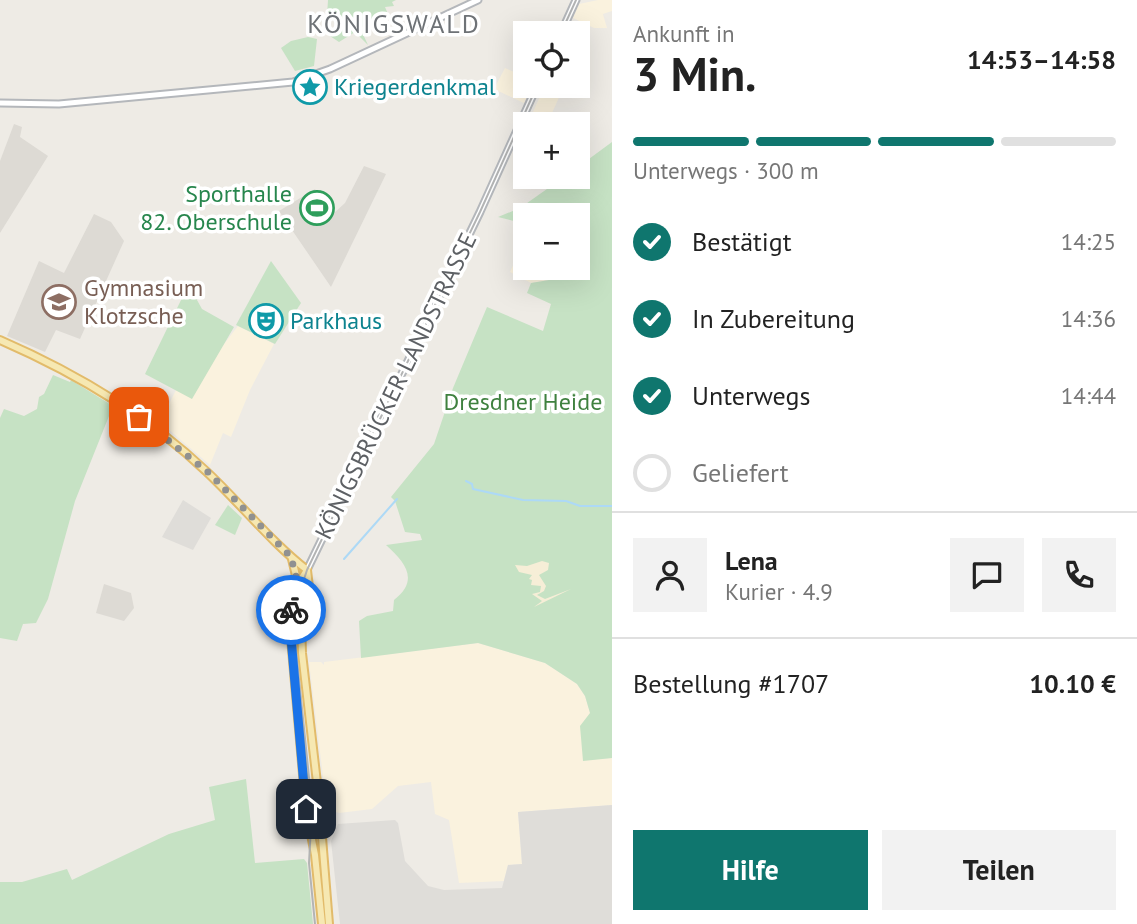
<!DOCTYPE html>
<html lang="de">
<meta charset="utf-8">
<style>
:root{--surface:#fff;--page:#f2f2f2;--text:#222;--muted:#767676;--line:#e0e0e0;--accent:#0f766e}
body{margin:0;font-family:"PT Sans",sans-serif;background:var(--page);color:var(--text);height:100vh;display:flex;flex-direction:column;font-size:26px;white-space:nowrap}
*{box-sizing:border-box;margin:0}
p{font-size:23px;color:var(--muted)}
.icon{flex:none;width:38px;height:38px;fill:none;stroke:currentColor;stroke-width:2;stroke-linecap:round;stroke-linejoin:round}
.map{position:relative;flex:1;overflow:hidden}
.details{display:flex;flex-direction:column;background:var(--surface);width:525px}
.details>*{flex:none}
.fabs{position:absolute;left:513px;top:21px;display:grid;gap:14px}
.fabs a{display:grid;place-items:center;width:77px;height:77px;border-radius:0px;background:var(--surface);box-shadow:0 7px 28px #0002;font-size:35px}
.pin{position:absolute;display:grid;place-items:center;width:60px;height:60px;color:#fff;margin:-30px;border-radius:14px;box-shadow:0 4px 10px #0006}
.courier{position:absolute;display:grid;place-items:center;width:70px;height:70px;margin:-35px;border:5px solid #1a73e8;border-radius:50%;background:#fff;color:#222;box-shadow:0 2px 9px #0007}
.overview em{font-style:normal;font-weight:700}
.overview div{display:flex;flex-direction:column-reverse}
.overview{display:flex;align-items:center;justify-content:space-between;height:119px;padding:0 21px}
h1{font-size:46px;font-weight:700;line-height:52px}
.bar{display:grid;grid-template-columns:repeat(4,1fr);gap:10px 7px;align-content:center;height:84px;padding:0 21px}
.bar i{height:9px;border-radius:5px;background:var(--line)}
.bar .active{background:var(--accent)}
.bar p{grid-column:span 4}
.line{display:flex;align-items:center;gap:18px;padding:0 21px;border-top:2px solid var(--line)}
.line div{flex:1}
.round{display:grid;place-items:center;flex:none;width:74px;height:74px;border-radius:0px;background:var(--page)}
ol{padding:0 21px;list-style:none}
li{display:flex;align-items:center;gap:21px;height:77px}
li p{margin-inline-start:auto}
li .icon{padding:7px;border-radius:50%;background:var(--accent);color:#fff;stroke-width:4}
li:last-child{color:var(--muted)}
li i{width:38px;height:38px;border:4px solid var(--line);border-radius:50%}
.action{display:flex;gap:14px;margin-top:auto;padding:14px 21px}
.action a{flex:1;height:80px;border-radius:0px;background:var(--accent);color:#fff;font-size:28px;font-weight:700;line-height:80px;text-align:center}
.action a+a{background:var(--page);color:var(--text)}
main{display:flex;flex:1;min-height:0}
.map>svg:first-child{display:block}
</style>
<main>
<div class="map">
<svg width="612" height="924" viewBox="0 0 612 924">
<rect width="100%" height="100%" fill="#eeebe5"/>
<g fill="#faf2de">
<polygon points="598,0 612,0 612,11 603,14 607,28 594,28 573,18 579,4"/>
<polygon points="505,68 525,77 525,86 532,86 524,103 494,89"/>
<polygon points="544,88 561,93 548,122 532,114"/>
<polygon points="525,239 525,268 557,268 555,279 531,283 510,272"/>
<polygon points="238,326 274,344 250,390 231,437 223,433 210,465 160,422 176,390 191,398 214,357"/>
<polygon points="478,643 545,663 577,684 585,696 590,713 583,760 612,758 612,805 518,812 522,864 508,865 504,881 459,883 449,820 435,814 431,782 398,786 372,809 339,813 327,809 309,662 321,662 324,665 324,662"/>
</g>
<g fill="#dfddd9">
<polygon points="183,500 211,518 193,550 162,537"/>
<polygon points="612,805 612,924 340,924 331,841 338,824 395,820 398,823 405,861 428,886 444,890 502,888 508,865 522,864 518,812"/>
</g>
<g fill="#dddad4">
<polygon points="14,124 22,127 20,137 48,156 0,233 0,161"/>
<polygon points="364,166 386,174 331,287 279,211 315,189 333,214 345,203"/>
<polygon points="94,214 111,222 124,241 80,339 56,330 45,352 7,336 39,261 64,273"/>
<polygon points="104,584 131,593 134,608 124,621 96,613"/>
</g>
<g fill="#c6e2c4">
<polygon points="328,0 396,0 392,2 394,6 385,7 388,14 382,18 377,25 368,28 366,25 360,28 368,45 355,32 339,42 327,34 328,30 337,33 342,26 327,16"/>
<polygon points="308,37 317,39 314,66 295,71 281,48 291,41"/>
<path d="M612,142V758L583,761L580,726L590,713L585,696L577,684L545,663L478,643L361,658L359,621L367,616L393,611L394,600C420,580 405,562 386,545L422,540L420,534L405,532L395,501L391,497L434,444L453,388L487,307L543,331L551,304L527,293L531,283L555,279L557,268H578V215H525V224L498,217L520,208L564,177H578V167Z"/>
<polygon points="271,261 301,303 275,344 236,325"/>
<polygon points="192,291 202,309 234,327 192,399 145,374 182,298"/>
<polygon points="53,375 70,382 71,380 113,406 75,501 48,599 36,623 23,624 17,641 0,638 0,418 4,409 24,416 37,409 39,397 44,394"/>
<polygon points="228,505 242,518 235,535 215,525"/>
<polygon points="246,779 255,863 304,859 307,863 313,924 0,924 0,882 22,882 67,869 72,880 169,834 215,820 209,787"/>
</g>
<polygon fill="#f6eed7" points="542,561 549,563 548,570 539,575 546,586 544,591 537,595 545,599 571,589 534,607 542,601 532,594 540,592 541,586 531,585 532,580 529,579 532,575 519,572 515,565 527,566"/>
<g fill="none" stroke-linecap="round" stroke-linejoin="round">
<g stroke="#add9f6" stroke-width="2">
<polyline points="466,481 472,484 473,489 523,500 566,501 580,506 612,506"/>
<polyline points="344,559 397,499"/>
</g>
<g stroke="#b4b7bb" stroke-width="9">
<g id="secondary">
<polyline points="561,33 576,0"/>
<polyline points="0,103 59,104 293,82 330,69 478,0"/>
<polyline points="307,570 480,212 537,86"/>
</g>
</g>
<g stroke="#e2bb6a" stroke-width="10">
<g id="primary">
<path d="M0,340C76,373 147,415 207,472C241,504 270,541 307,570"/>
<polyline points="292,559 298,584"/>
<polyline points="307,570 298,584 292,607 291,638 306,809 315,855 322,924"/>
<polyline points="307,570 309,587 301,621 302,653 319,800 329,924"/>
</g>
</g>
<use href="#secondary" stroke="#fff" stroke-width="5"/>
<use href="#primary" stroke="#f6e8b2" stroke-width="6"/>
<g stroke="#b3b4b4" stroke-width="2">
<polyline points="561,33 576,0"/>
<polyline points="315,924 309,863 312,807 294,630 299,595 307,570 480,212 537,86"/>
</g>
</g>
<g fill="none" stroke-linecap="round" stroke-linejoin="round">
<polyline stroke="#909191" stroke-width="7" stroke-dasharray="0 12.6" points="139,417 209,473 291,557 298,584 291,610"/>
<polyline stroke="#1a73e8" stroke-width="9" points="291,610 291,638 306,809"/>
</g>
<defs>
<g id="sight-ring" transform="scale(1.75)"><circle r="9.5" fill="#fff" stroke="#0f9aa8" stroke-width="1.5"/><path d="M0-6L1.8-2.2L6-1.7L2.9 1.2L3.7 5.4L0 3.3L-3.7 5.4L-2.9 1.2L-6-1.7L-1.8-2.2Z" fill="#0f9aa8"/></g>
<g id="stadium-ring" transform="scale(1.75)"><circle r="9.5" fill="#fff" stroke="#2e9e5b" stroke-width="1.5"/><path d="M0-5a6.5 5 0 1 0 0 10a6.5 5 0 1 0 0-10ZM-3.5-1.8h7v3.6h-7Z" fill="#2e9e5b"/></g>
<g id="school-ring" transform="scale(1.75)"><circle r="9.5" fill="#fff" stroke="#8d6e63" stroke-width="1.5"/><path d="M0-5L7-2L0 1L-7-2ZM-4 1L0 2.5L4 1V4Q0 6-4 4Z" fill="#8d6e63"/></g>
<g id="theatre-ring" transform="scale(1.75)"><circle r="9.5" fill="#fff" stroke="#0f9aa8" stroke-width="1.5"/><path d="M-5-5.5Q0-4 5-5.5V0Q5 5 0 6Q-5 5-5 0ZM-3.3-2.5H-1v1.5H-3.3ZM1-2.5H3.3v1.5H1ZM-2.8 1Q0 5.5 2.8 1Z" fill="#0f9aa8"/></g>
</defs>
<g fill-rule="evenodd">
<use href="#sight-ring" x="310" y="87"/>
<use href="#stadium-ring" x="317" y="208"/>
<use href="#school-ring" x="59" y="302"/>
<use href="#theatre-ring" x="266" y="321"/>
</g>
<g text-anchor="middle" stroke-width="7" stroke-linejoin="round" paint-order="stroke">
<g font-size="24" fill="#0d838f" stroke="#fff" text-anchor="start">
<text x="334" y="95">Kriegerdenkmal</text>
<text x="290" y="329">Parkhaus</text>
</g>
<g font-size="24" fill="#27864d" stroke="#fff" text-anchor="end">
<text x="292" y="202">Sporthalle<tspan x="292" dy="28">82. Oberschule</tspan></text>
</g>
<g font-size="24" fill="#785e54" stroke="#fff" text-anchor="start">
<text x="84" y="296">Gymnasium<tspan x="84" dy="28">Klotzsche</tspan></text>
</g>
<g font-size="24" fill="#5d6064" stroke="#fff">
<text transform="translate(396 386) rotate(-64)" y="8">KÖNIGSBRÜCKER LANDSTRASSE</text>
</g>
<g font-size="24" fill="#3f813f" stroke="#fff">
<text x="523" y="410">Dresdner Heide</text>
</g>
<g font-size="26" letter-spacing="2" fill="#6e7276" stroke="#fff">
<text x="394" y="33">KÖNIGSWALD</text>
</g>
</g>
</svg>
<div class="fabs">
<a><svg class="icon" aria-label="locate" viewBox="0 0 24 24"><circle cx="12" cy="12" r="6"/><path d="M12 2v4M12 18v4M2 12h4M18 12h4"/></svg></a>
<a>+</a>
<a>−</a>
</div>
<div class="pin" style="left:139px;top:417px;background:#ea580c"><svg class="icon" aria-label="bag" viewBox="0 0 24 24"><path d="M5 8h14l-1 12H6zM9 8a3 3 0 0 1 6 0"/></svg></div>
<div class="pin" style="left:306px;top:809px;background:#1f2937"><svg class="icon" aria-label="home" viewBox="0 0 24 24"><path d="M3 11l9-7 9 7M6 9v11h12V9"/></svg></div>
<div class="courier" style="left:291px;top:610px"><svg class="icon" aria-label="bike" viewBox="0 0 24 24"><circle cx="6" cy="16" r="4"/><circle cx="18" cy="16" r="4"/><path d="M6 16l4-8h5l3 8M10 8l3 8H6M13 5h3"/></svg></div>
</div>
<section class="details">
<div class="overview"><div><h1>3 Min.</h1><p>Ankunft in</p></div><em>14:53–14:58</em></div>
<div class="bar"><i class="active"></i><i class="active"></i><i class="active"></i><i></i><p>Unterwegs · 300 m</p></div>
<ol>
<li><svg class="icon" aria-label="check" viewBox="0 0 24 24"><path d="M5 12l5 5 9-10"/></svg>Bestätigt<p>14:25</p></li>
<li><svg class="icon" aria-label="check" viewBox="0 0 24 24"><path d="M5 12l5 5 9-10"/></svg>In Zubereitung<p>14:36</p></li>
<li><svg class="icon" aria-label="check" viewBox="0 0 24 24"><path d="M5 12l5 5 9-10"/></svg>Unterwegs<p>14:44</p></li>
<li><i></i>Geliefert</li>
</ol>
<div class="line" style="height:126px"><a class="round"><svg class="icon" aria-label="person" viewBox="0 0 24 24"><circle cx="12" cy="8" r="4"/><path d="M4 21q1-7 8-7t8 7"/></svg></a><div><b>Lena</b><p>Kurier · 4.9</p></div><a class="round"><svg class="icon" aria-label="chat" viewBox="0 0 24 24"><path d="M4 5h16v11H9l-5 4z"/></svg></a><a class="round"><svg class="icon" aria-label="phone" viewBox="0 0 24 24"><path d="M5 4h4l2 5-3 2q2 4 5 5l2-3 5 2v4C11 20 4 13 5 4z"/></svg></a></div>
<div class="line" style="height:91px"><div>Bestellung #1707</div><b>10.10 €</b></div>
<div class="action"><a>Hilfe</a><a>Teilen</a></div>
</section>
</main>
